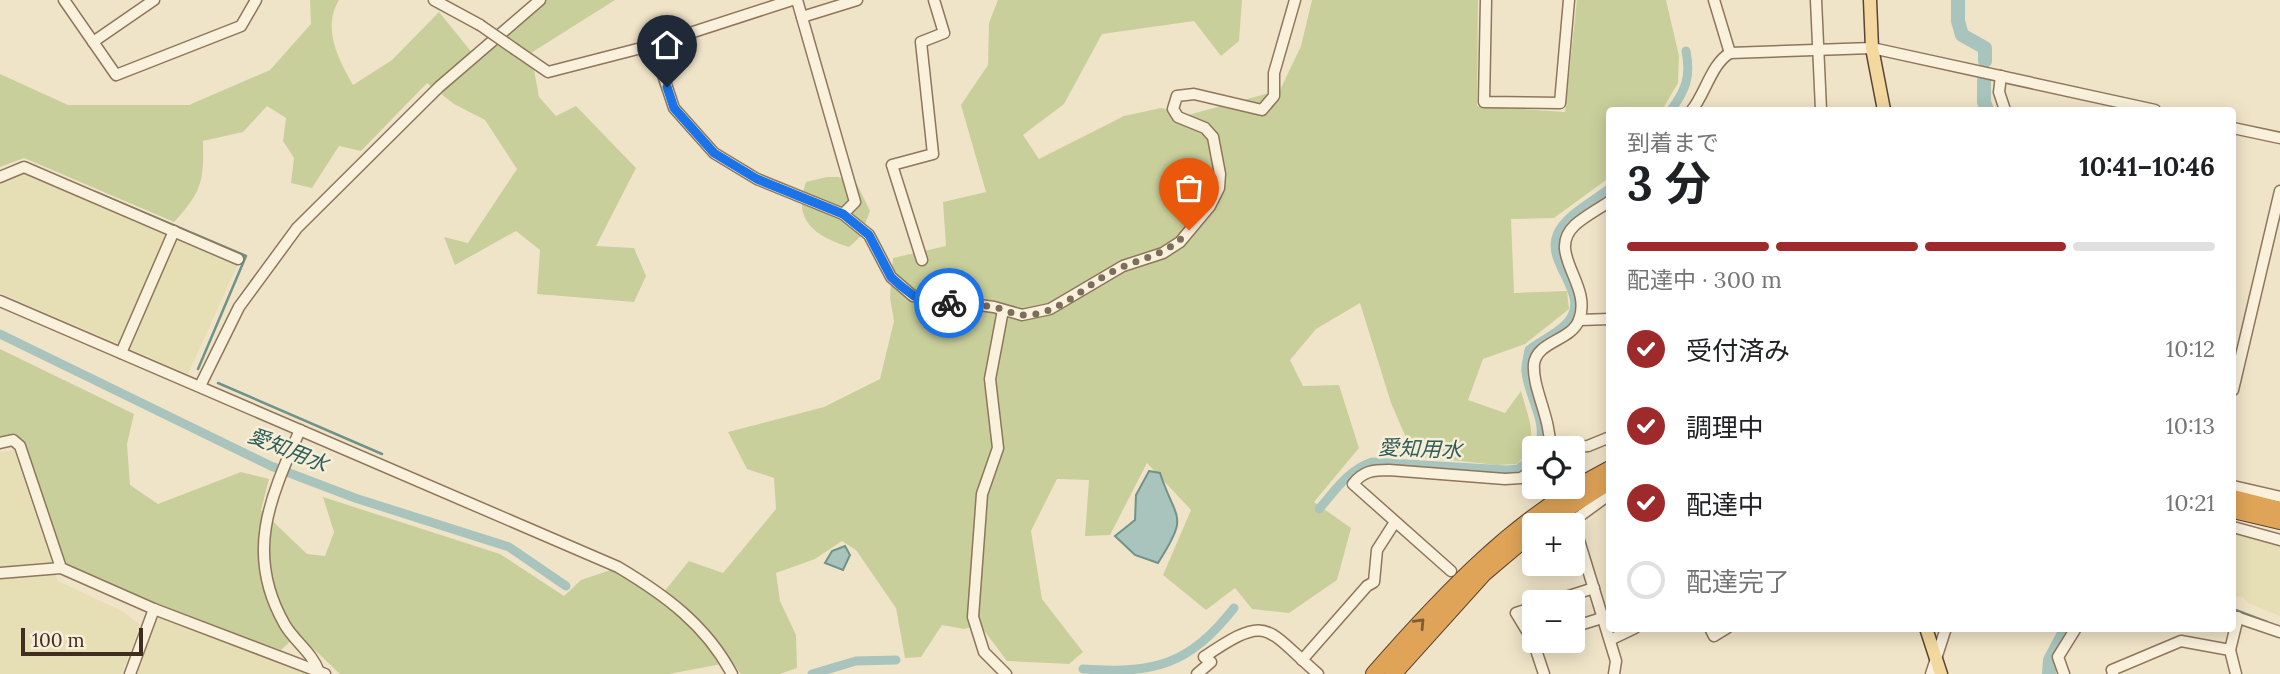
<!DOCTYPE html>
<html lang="ja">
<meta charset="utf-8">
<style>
:root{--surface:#fff;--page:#f2f2f2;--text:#202124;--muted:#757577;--line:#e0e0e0;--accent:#9e2a2b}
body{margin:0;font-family:Lora,"Noto Sans JP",serif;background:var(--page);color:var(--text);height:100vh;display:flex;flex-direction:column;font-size:26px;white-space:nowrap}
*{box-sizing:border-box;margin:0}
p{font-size:23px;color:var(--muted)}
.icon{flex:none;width:38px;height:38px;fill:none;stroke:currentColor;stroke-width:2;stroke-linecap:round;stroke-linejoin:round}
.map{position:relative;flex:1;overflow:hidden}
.side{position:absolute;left:1606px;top:107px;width:630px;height:525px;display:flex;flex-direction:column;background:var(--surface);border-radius:7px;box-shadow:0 4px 18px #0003}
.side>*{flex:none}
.fabs{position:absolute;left:1522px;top:436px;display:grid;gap:14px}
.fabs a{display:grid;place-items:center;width:63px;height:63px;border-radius:7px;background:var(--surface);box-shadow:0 4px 18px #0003;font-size:35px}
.scale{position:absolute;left:21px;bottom:18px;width:122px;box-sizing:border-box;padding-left:7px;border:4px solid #3d2e20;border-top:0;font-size:19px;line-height:24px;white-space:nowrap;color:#3d2e20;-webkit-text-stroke:5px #f7eed8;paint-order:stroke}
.pin{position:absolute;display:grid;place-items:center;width:60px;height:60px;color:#fff;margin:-72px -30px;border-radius:50% 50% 50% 0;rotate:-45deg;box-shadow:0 0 7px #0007}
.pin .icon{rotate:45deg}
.courier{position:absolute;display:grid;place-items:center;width:70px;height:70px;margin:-35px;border:5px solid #1a73e8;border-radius:50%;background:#fff;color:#222;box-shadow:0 2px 9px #0007}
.head em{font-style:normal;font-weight:700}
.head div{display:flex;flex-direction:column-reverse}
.head{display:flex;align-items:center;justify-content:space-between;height:119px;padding:0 21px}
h1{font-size:46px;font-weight:700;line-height:52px}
.bar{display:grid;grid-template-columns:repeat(4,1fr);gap:10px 7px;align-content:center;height:84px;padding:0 21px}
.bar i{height:9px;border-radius:5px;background:var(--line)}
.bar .selected{background:var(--accent)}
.bar p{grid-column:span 4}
ol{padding:0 21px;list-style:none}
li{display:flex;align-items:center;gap:21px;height:77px}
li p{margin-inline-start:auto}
li .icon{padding:7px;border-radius:50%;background:var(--accent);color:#fff;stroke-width:4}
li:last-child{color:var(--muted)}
li i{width:38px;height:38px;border:4px solid var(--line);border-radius:50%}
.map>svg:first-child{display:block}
</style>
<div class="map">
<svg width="2280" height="674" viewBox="0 0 2280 674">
<rect width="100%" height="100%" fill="#f0e4c8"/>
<g fill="#e6deb5">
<polygon points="25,172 238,264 188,374 0,293 0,183"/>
<polygon points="14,450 58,581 124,612 140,625 122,674 0,674 0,452"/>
<polygon points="2233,533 2280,547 2280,616 2248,603 2243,597 2233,596"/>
<polygon points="158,617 309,674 137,674"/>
</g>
<g fill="#c9cf9b">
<path d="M310,0H339C322,28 338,59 353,85L392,60L439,12L478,60L546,0H615L531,53L539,97L556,116L576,106L636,168L596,246L634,248L646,276L634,302L537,294L540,250L516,231L455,265L444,237L468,243L517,169L485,120L454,104L427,83L361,151L339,146L312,188L291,183L294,158L283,141L286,118L267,106L243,132L203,141C204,181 202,192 174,222L24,158L0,167V74L68,105H189L270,70L311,24Z"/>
<path d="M998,0H1242L1239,41L1221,56L1194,21L1102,34L1064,104L1023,135L1039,159L1124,116L1161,108L1188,115L1280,90L1301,46L1312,0H1478L1477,106L1565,112L1577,0H1666L1679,56L1678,83L1662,110H1610V177L1554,218L1511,219L1514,293L1567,291L1569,309L1525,344L1483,359L1468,400L1505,413L1521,391C1529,421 1541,440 1517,464L1497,465L1414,456L1391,403L1360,303L1316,329L1290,360L1303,386L1339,385L1359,448L1314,502L1351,528L1337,580L1289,613L1252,609L1235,588L1206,610L1163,575L1191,510L1147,463L1110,535L1085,536L1089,480L1057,479L1031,531L1042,599L1083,652L1069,664L1007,661L980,625L964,629L942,625L921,657L905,658L896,608L856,550L842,541L815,559L776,573L780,601L796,635L797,668L780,674H741L732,662L669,674H340L298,634L281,650L109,586L66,566L22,441L15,435L0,437V349L134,414L127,444L130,485L158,504L241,472L269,479L261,510L307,554L325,556L334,532L323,497L500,554L564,596L581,580L611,570L659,598L689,561L723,573L776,509L774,478L747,469L728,432L824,407L880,379L894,321L890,298L893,258L946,246L943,202L986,192L961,105L988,65L989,23Z"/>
<path d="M827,177H838L857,184L870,211L860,237L849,247C815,236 792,221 806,182Z"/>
</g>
<g fill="#a9c4bc" stroke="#6f938a" stroke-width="2">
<path d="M1149,471L1160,473C1176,522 1190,513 1158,563L1135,555L1115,536L1135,520L1136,495Z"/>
<polygon points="845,546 850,555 843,570 825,563 832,551"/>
</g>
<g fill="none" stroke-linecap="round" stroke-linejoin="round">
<g stroke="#6f938a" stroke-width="2.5">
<polyline points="95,192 246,256 198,369"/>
<polyline points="218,383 382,454"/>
<polyline points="2233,609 2267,622"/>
</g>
<g stroke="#a9c4bc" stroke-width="9">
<path d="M1671,110C1686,90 1691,76 1686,51"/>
<polyline points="0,334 271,466 355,498 509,547 566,586"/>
<path d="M1539,448C1548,421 1529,399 1526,372C1525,366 1528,357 1529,350C1540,341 1555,335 1565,325C1595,296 1545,266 1557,235C1565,215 1594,201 1610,188"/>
<path d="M1319,509C1334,492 1349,469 1372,462L1507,470L1518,469L1535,456"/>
<path d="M1083,669C1155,674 1189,665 1234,608"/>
<polyline points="812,674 856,661 896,660"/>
</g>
<g stroke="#a9c4bc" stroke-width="14">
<polyline points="1958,0 1958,21 1962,35 1985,48 1985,61"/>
<polyline points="1984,80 1984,102 1987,110"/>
<polyline points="2049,674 2050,660 2067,628"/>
</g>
<g stroke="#8d765c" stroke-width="13">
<g id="minor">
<polyline points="64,0 116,75 241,26 256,0"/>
<polyline points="434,0 480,25"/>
<polyline points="797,0 855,202 843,214"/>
<polyline points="1486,0 1484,102 1560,103 1569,0"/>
<polyline points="1714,0 1730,53"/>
<polyline points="1816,0 1821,110"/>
<polyline points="802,17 857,0"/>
<polyline points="93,42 154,0"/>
<polyline points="653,45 674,108 714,153 757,179 843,214 869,235 891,277 913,296 994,307 1022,315 1050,309 1123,266 1163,253 1180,242 1210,206 1219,188 1220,174 1213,137 1205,128 1178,117 1173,109 1177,96 1194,94 1262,110 1274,96 1274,73 1295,0"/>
<polyline points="516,50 548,72 653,45 792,0"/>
<polyline points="2001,76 1999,92 2005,110"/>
<path d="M1692,110C1705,94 1712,63 1730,53L1872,48L2155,110"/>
<polyline points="2233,128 2280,138"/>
<polyline points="0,177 24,167 238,259"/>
<polyline points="922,260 892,165 933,154 921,42 944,33 934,0"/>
<path d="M0,301L618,567C665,595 706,625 732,674"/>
<polyline points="1003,310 990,379 998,448 982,494 973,617 984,652 1006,674"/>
<polyline points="1579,320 1610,319"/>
<polyline points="121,353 174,231"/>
<polyline points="200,386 239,307 297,228 439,87 540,0"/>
<polyline points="2233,390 2280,191"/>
<path d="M300,430C270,498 244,554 285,625C295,642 312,652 319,672"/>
<polyline points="0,443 13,440 20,446 61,568"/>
<path d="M1550,448C1551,418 1532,388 1534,364C1537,341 1571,341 1579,320C1593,284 1545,253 1575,225C1585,216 1599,209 1610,201"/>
<polyline points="1566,448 1588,446 1610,437"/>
<polyline points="2233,486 2280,497"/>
<polyline points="1610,494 1573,521 1616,661 1614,674"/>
<polyline points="2233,527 2280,540"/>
<path d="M1451,571L1353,484C1363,471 1373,470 1389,470L1505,479L1521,478L1535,469"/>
<polyline points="0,573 61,568 154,609 325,674"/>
<polyline points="1550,602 1594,588"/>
<polyline points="1535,607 1516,613 1533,641 1544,674"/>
<polyline points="2233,616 2280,632"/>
<polyline points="1573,627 1602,618"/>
<polyline points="1710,628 1714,636 1727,628"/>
<polyline points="1610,640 1635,628"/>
<polyline points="1302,660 1367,586 1374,582 1377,550 1395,522"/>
<polyline points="130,674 154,609"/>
<path d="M1197,674L1211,662L1204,657C1269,613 1264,627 1318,674"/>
<polyline points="1931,674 1946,628"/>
<polyline points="2064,674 2058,657 2076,628"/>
<polyline points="2113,674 2112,670 2181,641 2230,650"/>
<polyline points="2236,674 2230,650 2238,617"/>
</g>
</g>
<g stroke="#5b4430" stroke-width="15">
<g id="major">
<polyline points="1870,0 1872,48 1884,110"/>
<polyline points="1926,628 1941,674"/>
</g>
</g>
<g stroke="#5b4430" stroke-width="18">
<g id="highway">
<polyline points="2233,498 2280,510"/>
<polyline points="2233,510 2280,521"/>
<polyline points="1541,525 1610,481"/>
<path d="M1374,674C1444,594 1515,518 1610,469"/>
<polyline points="1393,674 1484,573 1535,530"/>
</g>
</g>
<use href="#minor" stroke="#faf1dc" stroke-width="10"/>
<use href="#major" stroke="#f3d9a0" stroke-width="12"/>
<use href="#highway" stroke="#e0a458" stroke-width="16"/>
<g stroke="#8d765c" stroke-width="13" stroke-linecap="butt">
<polyline id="minor-bridge" points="480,25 516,50"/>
</g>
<use href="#minor-bridge" stroke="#faf1dc" stroke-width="10"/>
</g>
<defs><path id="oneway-chevron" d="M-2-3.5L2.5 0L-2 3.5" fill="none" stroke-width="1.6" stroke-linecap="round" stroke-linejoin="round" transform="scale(1.75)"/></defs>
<use stroke="#7e5d36" href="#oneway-chevron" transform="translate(1420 623) rotate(-47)"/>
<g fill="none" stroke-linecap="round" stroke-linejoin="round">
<path stroke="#7c6e5b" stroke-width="7" stroke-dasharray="0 12.6" d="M949,303C963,304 978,304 992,307C1003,308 1013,315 1024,315C1058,315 1082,288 1110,273C1139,257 1168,257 1189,230"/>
<polyline stroke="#1a73e8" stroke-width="9" points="667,87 674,108 714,153 757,179 843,214 869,235 891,277 901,286 914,296 949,303"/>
</g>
<g text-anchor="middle" stroke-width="5" stroke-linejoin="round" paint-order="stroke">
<g font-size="21" font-style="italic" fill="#2f5d5a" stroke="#f7eed8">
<text transform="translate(1420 449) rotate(2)" y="7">愛知用水</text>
<text transform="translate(288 450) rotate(22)" y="7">愛知用水</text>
</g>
</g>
</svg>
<div class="fabs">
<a><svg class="icon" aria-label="locate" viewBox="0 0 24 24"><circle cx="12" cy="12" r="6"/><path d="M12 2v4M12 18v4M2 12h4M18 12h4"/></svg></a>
<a>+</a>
<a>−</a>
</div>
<div class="scale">100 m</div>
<div class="pin" style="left:1189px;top:230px;background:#ea580c"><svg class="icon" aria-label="bag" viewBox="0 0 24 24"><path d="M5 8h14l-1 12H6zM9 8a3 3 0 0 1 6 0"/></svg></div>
<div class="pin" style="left:667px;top:87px;background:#1f2937"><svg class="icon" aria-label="home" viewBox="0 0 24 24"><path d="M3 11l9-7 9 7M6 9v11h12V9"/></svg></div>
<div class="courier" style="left:949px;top:303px"><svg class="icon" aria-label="bike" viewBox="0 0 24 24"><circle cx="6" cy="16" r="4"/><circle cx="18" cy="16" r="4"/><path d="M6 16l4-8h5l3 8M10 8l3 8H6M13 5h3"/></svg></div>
<section class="side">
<div class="head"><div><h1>3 分</h1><p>到着まで</p></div><em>10:41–10:46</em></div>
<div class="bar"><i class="selected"></i><i class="selected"></i><i class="selected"></i><i></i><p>配達中 · 300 m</p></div>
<ol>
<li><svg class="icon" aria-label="check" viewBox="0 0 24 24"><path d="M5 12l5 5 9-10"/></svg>受付済み<p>10:12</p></li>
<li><svg class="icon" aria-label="check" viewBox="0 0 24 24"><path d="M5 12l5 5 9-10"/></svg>調理中<p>10:13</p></li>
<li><svg class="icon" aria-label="check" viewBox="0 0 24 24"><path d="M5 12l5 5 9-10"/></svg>配達中<p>10:21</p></li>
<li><i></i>配達完了</li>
</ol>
</section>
</div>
